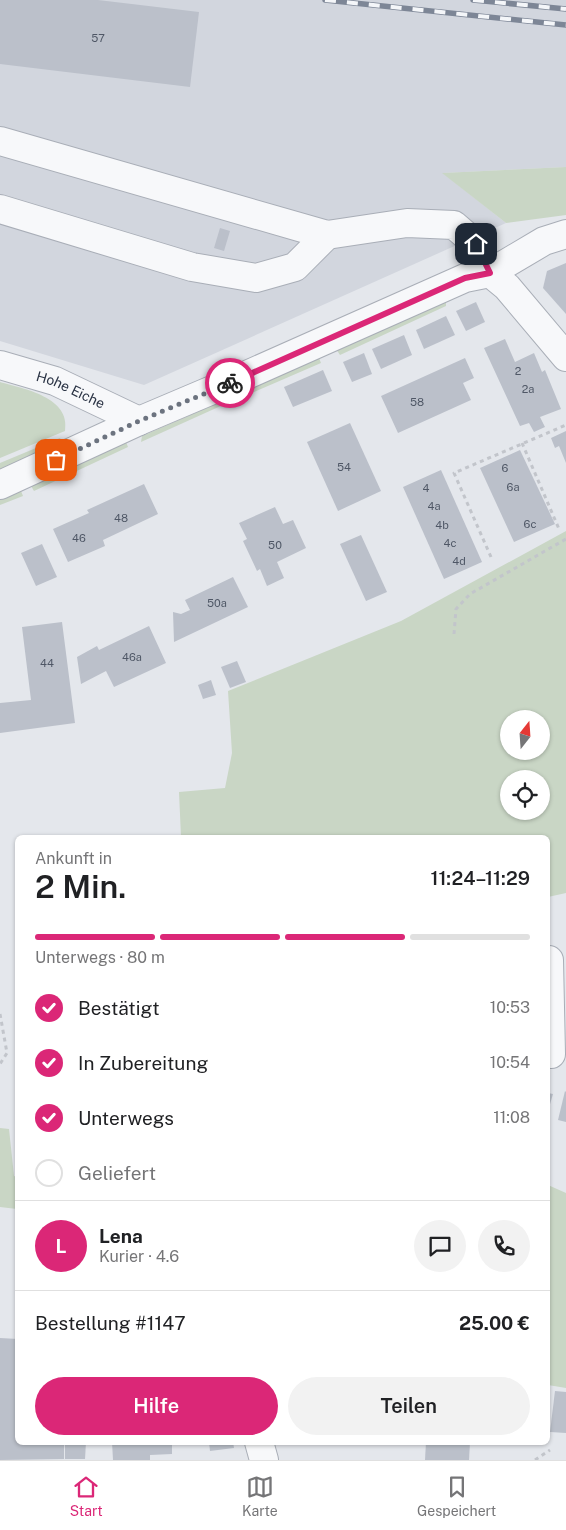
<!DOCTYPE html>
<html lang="de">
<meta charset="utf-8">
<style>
:root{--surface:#fff;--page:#f2f2f2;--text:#202124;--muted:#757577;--line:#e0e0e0;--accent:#db2777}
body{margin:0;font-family:"Public Sans",sans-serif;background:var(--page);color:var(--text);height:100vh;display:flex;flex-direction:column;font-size:19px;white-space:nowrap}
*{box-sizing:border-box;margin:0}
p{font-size:16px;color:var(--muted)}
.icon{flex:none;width:28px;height:28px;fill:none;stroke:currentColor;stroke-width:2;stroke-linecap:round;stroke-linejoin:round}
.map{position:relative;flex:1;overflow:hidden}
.panel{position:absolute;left:15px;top:835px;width:535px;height:610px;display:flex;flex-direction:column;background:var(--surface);border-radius:8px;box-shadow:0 1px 4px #0004}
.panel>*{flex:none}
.needle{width:32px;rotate:17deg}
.buttons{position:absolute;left:500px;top:710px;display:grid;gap:10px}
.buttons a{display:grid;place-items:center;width:50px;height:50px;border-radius:50%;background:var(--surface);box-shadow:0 1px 4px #0004;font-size:25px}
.pin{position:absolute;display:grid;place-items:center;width:42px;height:42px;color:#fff;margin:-21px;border-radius:10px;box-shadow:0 2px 8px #0006}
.courier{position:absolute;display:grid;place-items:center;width:50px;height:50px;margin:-25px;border:4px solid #db2777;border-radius:50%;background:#fff;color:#222;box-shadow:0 1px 6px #0007}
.headline em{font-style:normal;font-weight:600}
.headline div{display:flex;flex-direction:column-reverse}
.headline{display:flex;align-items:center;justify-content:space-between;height:85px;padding:0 20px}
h1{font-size:32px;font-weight:600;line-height:38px}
.bar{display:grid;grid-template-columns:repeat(4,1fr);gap:8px 5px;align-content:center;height:60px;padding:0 20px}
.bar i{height:6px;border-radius:4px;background:var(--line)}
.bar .current{background:var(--accent)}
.bar p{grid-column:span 4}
.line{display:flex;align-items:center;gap:12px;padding:0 20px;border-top:1px solid var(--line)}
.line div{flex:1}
.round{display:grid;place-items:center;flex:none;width:52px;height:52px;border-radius:26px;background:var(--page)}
ol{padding:0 20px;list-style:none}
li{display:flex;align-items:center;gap:15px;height:55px}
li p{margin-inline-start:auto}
li .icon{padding:5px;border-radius:50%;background:var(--accent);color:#fff;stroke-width:4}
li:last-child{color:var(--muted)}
li i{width:28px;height:28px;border:2px solid var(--line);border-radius:50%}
.action{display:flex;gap:10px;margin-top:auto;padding:10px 20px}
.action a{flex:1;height:58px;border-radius:30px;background:var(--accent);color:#fff;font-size:20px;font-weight:600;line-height:58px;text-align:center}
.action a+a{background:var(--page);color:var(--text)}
.tab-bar{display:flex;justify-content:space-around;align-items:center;height:70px;border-top:1px solid var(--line);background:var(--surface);font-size:14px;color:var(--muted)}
.tab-bar a{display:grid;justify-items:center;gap:2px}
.tab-bar .current{color:var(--accent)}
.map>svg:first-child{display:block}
</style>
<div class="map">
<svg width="566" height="1460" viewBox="0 0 566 1460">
<rect width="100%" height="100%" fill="#e4e7ec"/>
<polygon fill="#d2d6de" points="0,0 566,0 566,167 443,173 506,223 144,385 0,341"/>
<g fill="#c9d6c5" fill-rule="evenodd">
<polygon points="566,167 566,215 506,223 442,173"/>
<polygon points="446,301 446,306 340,355 336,349"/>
<polygon points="319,358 321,363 245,396 244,391"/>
<path d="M0,382C24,389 71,397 65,431L0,458Z"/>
<polygon points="232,397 234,400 141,442 142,436"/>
<polygon points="60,438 62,442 0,470 0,463"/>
<polygon points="126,442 128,447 34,491 31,486"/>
<polygon points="21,491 23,496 0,505 0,500"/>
<path d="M566,531V893L548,897V838L181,837L179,792L225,788L232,753L228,691L401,621ZM509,719H541V751H509ZM509,779H541V811H509Z"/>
<polygon points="0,1128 9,1129 14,1176 17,1177 17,1209 0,1207"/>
<polygon points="548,1185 566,1193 566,1388 548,1385"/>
</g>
<g fill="#bbc0ca">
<polygon points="0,0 98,0 199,12 190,87 0,64"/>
<polygon points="220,228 230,231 224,251 214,248"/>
<polygon points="566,263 566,314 543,288 547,271"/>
<polygon points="476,302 485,322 466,331 456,311"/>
<polygon points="446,316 455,335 424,349 416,330"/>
<polygon points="404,335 412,355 381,369 372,349"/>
<polygon points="505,339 515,362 534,353 542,372 545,370 561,409 540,417 545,427 534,432 529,423 520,426 484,348"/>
<polygon points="364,353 372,374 352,382 343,362"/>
<polygon points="465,358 474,378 463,383 471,400 398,433 381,396"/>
<polygon points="323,370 332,391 293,407 284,387"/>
<polygon points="350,423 381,491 338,511 307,442"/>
<polygon points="566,431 566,463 559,446 555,448 551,438"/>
<polygon points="520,450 555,524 514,542 480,468"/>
<polygon points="441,470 482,562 444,579 403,487"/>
<polygon points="144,484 158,514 103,540 105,546 68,562 53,529 89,513 87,510"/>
<polygon points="275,507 283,524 293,520 306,548 277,562 284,578 267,586 260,569 257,571 243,541 247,539 239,523"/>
<polygon points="361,535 387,592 366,601 340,544"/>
<polygon points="42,544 57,577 36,586 21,553"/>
<polygon points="233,577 248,607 174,642 173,612 181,614 190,610 185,600"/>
<polygon points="62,622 75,723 0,733 0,703 31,700 22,627"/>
<polygon points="149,626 166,663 114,687 106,671 81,684 77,657 97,646 99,650"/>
<polygon points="237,661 246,682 230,688 221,667"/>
<polygon points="211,680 216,695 203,699 198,685"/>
<polygon points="565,1091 566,1092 566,1122 558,1120"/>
<polygon points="548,1093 553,1094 548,1111"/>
<polygon points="0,1338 18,1339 18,1442 64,1442 64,1459 0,1460"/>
<polygon points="555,1391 566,1392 566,1433 550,1432"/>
<polygon points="65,1442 86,1442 85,1459 65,1459"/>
<polygon points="112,1442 172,1442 172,1454 150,1455 150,1460 113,1460"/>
<polygon points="209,1442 233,1442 234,1448 210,1451"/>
<polygon points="426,1442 470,1442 469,1460 425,1460"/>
</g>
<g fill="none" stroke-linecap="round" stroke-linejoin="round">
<g stroke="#a9aeb7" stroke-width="30">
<g id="minor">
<polyline points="0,141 327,235 407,223 454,225 476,244 490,273 507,287 566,357"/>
<polyline points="0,209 192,267 256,278 295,267 327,235"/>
<path id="s1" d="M0,365L55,381L139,421"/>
<polyline points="0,485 139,421 231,382 465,278 490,273 544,241 566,234"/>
<polyline points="549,960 551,1054"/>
<polyline points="259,1442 264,1460"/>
</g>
</g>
<g stroke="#c2c5cb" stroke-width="3" stroke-dasharray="4 4" stroke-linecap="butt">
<polyline points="522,443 559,529"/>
<polyline points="491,557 454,473 566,425"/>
<polyline points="454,634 456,609 470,594 566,539"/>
<polyline points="0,1014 7,1053 0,1064"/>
<polyline points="535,1460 550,1450"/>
</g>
<use href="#minor" stroke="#f7f8fa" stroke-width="28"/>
<g stroke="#7d8696" stroke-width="5.5">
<g id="rail">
<polyline points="325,0 566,25"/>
<polyline points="473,0 566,9"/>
</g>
</g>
<use href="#rail" stroke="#f4f6f9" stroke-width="4" stroke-dasharray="11" stroke-linecap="butt"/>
</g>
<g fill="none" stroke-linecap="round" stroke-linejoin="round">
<polyline stroke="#6c737f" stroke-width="5" stroke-dasharray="0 9" points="56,460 139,421 230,383"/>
<polyline stroke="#db2777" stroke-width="6" points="230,383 465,278 490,273 476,244"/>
</g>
<g text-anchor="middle" stroke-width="4" stroke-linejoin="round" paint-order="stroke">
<g font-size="11" fill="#4f5766">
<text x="98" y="42">57</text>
<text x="518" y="375">2</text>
<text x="528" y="393">2a</text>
<text x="417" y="406">58</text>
<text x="344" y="471">54</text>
<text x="505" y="472">6</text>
<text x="513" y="491">6a</text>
<text x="426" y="492">4</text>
<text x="434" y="510">4a</text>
<text x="121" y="522">48</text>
<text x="530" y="528">6c</text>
<text x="442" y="529">4b</text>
<text x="79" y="542">46</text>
<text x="450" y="547">4c</text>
<text x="275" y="549">50</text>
<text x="459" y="565">4d</text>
<text x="217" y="607">50a</text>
<text x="132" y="661">46a</text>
<text x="47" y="667">44</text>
</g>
<g font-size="14" fill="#2b3445" stroke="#f4f6f9">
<text dy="5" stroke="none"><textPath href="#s1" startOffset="75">Hohe Eiche</textPath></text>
</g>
</g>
</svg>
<div class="buttons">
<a><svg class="needle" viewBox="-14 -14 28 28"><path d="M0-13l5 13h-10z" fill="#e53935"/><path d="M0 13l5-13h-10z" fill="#757577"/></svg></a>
<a><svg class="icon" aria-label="locate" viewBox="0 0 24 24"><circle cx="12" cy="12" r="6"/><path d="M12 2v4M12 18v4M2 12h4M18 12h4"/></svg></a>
</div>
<div class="pin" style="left:56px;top:460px;background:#ea580c"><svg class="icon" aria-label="bag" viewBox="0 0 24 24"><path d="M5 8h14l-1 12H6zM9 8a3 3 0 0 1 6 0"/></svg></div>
<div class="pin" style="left:476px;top:244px;background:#1f2937"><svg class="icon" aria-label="home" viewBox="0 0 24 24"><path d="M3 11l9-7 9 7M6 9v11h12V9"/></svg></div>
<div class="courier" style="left:230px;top:383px"><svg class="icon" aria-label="bike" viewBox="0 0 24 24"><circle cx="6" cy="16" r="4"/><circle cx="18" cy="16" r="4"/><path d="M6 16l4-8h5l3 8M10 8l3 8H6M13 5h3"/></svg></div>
<section class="panel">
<div class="headline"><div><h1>2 Min.</h1><p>Ankunft in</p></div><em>11:24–11:29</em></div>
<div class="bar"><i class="current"></i><i class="current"></i><i class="current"></i><i></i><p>Unterwegs · 80 m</p></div>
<ol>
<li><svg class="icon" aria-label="check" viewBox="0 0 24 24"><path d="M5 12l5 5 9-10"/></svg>Bestätigt<p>10:53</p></li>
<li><svg class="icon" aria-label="check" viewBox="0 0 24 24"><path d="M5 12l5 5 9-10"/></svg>In Zubereitung<p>10:54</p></li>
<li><svg class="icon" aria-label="check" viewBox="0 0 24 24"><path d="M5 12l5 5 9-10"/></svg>Unterwegs<p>11:08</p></li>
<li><i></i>Geliefert</li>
</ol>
<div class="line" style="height:90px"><b class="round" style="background:var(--accent);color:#fff">L</b><div><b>Lena</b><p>Kurier · 4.6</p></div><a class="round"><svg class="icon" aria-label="chat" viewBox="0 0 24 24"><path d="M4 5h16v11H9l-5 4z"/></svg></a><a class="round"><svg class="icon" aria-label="phone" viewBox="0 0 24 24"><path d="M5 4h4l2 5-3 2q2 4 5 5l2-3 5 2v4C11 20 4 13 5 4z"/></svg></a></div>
<div class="line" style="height:65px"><div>Bestellung #1147</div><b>25.00 €</b></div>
<div class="action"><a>Hilfe</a><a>Teilen</a></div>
</section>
</div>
<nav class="tab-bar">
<a class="current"><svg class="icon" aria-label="home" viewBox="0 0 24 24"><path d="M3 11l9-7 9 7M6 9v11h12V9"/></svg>Start</a>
<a><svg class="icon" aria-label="map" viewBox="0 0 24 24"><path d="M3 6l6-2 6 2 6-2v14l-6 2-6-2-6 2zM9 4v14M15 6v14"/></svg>Karte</a>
<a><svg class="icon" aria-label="saved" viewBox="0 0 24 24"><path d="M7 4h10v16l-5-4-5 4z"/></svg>Gespeichert</a>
</nav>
